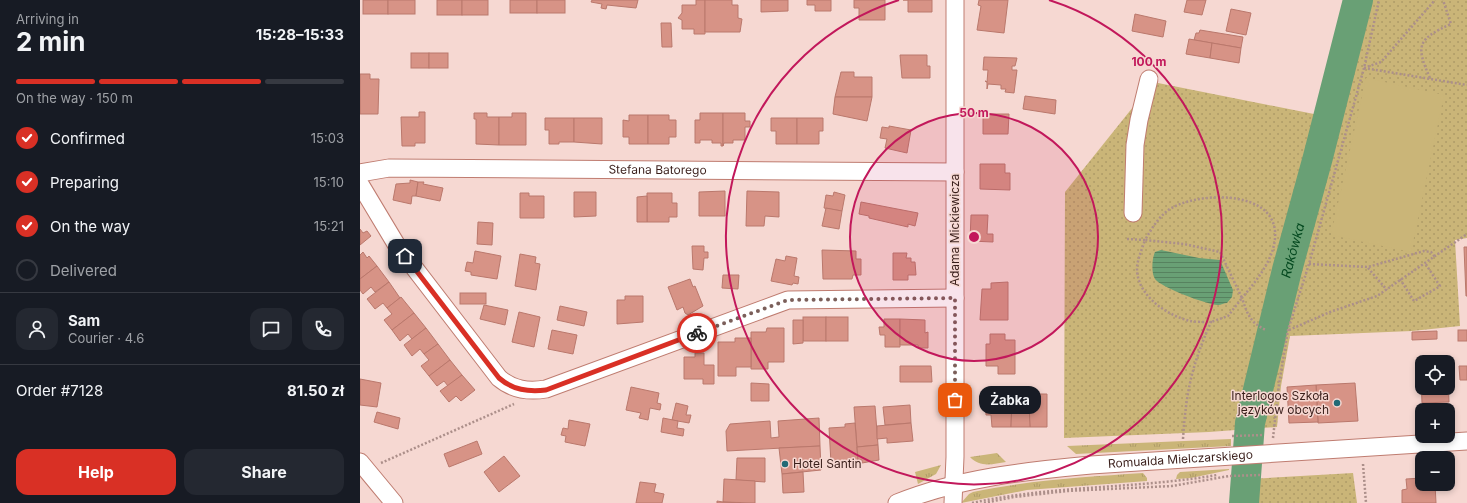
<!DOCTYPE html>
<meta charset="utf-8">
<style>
:root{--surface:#171b24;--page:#242831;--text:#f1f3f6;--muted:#9ea1a6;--line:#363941;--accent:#d93025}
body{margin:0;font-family:Inter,sans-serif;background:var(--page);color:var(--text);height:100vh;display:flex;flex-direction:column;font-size:15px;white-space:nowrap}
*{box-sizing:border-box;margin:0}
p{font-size:13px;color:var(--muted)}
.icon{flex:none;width:22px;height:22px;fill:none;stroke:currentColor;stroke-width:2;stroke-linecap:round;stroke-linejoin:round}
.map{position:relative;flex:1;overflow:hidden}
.sheet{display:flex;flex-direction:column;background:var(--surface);width:360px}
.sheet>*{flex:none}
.buttons{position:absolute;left:1055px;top:355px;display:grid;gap:8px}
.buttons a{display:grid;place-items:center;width:40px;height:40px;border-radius:8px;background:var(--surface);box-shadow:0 2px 6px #0003;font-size:20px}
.pin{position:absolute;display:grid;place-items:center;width:34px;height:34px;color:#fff;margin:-17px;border-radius:8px;box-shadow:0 2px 6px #0006}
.courier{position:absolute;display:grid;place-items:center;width:40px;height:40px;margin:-20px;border:3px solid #d93025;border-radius:50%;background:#fff;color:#222;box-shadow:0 1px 5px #0007}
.bubble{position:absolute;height:28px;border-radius:12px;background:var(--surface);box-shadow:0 2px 6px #0003;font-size:13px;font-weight:700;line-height:28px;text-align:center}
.overview em{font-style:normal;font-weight:700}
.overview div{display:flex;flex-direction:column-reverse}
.overview{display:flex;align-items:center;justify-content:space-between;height:68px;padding:0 16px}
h1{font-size:26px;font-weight:700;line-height:30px}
.bar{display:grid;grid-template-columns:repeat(4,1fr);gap:6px 4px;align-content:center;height:48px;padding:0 16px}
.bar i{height:5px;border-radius:3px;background:var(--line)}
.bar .on{background:var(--accent)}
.bar p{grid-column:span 4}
.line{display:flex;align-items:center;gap:10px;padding:0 16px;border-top:1px solid var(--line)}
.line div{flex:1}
.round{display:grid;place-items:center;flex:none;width:42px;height:42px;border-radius:12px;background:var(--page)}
ol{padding:0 16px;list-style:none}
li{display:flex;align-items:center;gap:12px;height:44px}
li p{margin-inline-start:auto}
li .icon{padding:4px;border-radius:50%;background:var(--accent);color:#fff;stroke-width:4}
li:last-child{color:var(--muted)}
li i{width:22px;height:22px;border:2px solid var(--line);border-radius:50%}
.action{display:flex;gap:8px;margin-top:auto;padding:8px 16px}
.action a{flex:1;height:46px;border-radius:12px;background:var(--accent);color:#fff;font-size:16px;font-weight:700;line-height:46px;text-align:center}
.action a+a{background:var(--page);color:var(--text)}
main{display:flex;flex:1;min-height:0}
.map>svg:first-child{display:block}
</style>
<main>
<section class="sheet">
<div class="overview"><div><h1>2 min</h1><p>Arriving in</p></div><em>15:28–15:33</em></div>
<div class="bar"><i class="on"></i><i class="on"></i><i class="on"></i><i></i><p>On the way · 150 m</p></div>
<ol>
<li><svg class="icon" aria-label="check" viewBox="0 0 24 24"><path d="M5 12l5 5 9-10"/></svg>Confirmed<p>15:03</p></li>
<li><svg class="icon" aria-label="check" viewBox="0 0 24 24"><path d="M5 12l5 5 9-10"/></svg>Preparing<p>15:10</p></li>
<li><svg class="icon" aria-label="check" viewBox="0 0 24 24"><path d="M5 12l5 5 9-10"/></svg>On the way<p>15:21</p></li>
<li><i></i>Delivered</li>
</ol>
<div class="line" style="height:72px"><a class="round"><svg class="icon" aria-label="person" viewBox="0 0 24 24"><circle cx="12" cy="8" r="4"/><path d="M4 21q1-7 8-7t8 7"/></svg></a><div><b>Sam</b><p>Courier · 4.6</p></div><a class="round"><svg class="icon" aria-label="chat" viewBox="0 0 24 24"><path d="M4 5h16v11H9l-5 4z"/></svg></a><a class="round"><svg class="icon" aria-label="phone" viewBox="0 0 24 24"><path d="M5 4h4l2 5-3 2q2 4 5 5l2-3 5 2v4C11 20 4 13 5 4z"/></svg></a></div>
<div class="line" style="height:52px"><div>Order #7128</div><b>81.50 zł</b></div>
<div class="action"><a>Help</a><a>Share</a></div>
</section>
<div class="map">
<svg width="1107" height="503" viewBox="0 0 1107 503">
<defs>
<pattern id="grass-tufts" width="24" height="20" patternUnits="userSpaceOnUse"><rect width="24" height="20" fill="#cab578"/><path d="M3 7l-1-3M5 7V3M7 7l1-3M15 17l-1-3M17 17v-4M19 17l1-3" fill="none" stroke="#ae9b67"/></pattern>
<pattern id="park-dots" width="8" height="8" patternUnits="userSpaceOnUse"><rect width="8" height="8" fill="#cab578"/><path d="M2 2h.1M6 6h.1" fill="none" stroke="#ae9b67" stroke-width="1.8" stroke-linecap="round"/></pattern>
<pattern id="water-rules" width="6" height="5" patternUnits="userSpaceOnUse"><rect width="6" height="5" fill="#69a075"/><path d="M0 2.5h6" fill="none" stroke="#57825f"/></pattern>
</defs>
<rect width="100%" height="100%" fill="#f6d8d2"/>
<g fill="url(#grass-tufts)">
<polygon points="871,439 871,446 716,454 707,446"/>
<path d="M637,453L646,462C633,464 620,468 610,457Z"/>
<polygon points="581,465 576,474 558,484 555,472"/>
<polygon points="869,469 869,470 831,478 816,479 817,475 820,472"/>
<path d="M783,473L787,478V481L667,490L601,503L609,494L613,492C670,480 726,477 783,473Z"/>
</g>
<g fill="url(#park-dots)">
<polygon points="993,0 1107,0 1107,238 1095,240 1100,326 1052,331 930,336 921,386 917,427 849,432 704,438 705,192 793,82 964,116"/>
<polygon points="993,473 997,503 871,503 873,480"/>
</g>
<polygon fill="#cab578" points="1006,78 1084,95 1051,252 971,235"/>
<path fill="url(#water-rules)" d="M801,250L839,258L860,260L873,290L872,297L867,303C864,303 861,305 858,305C848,305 800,287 795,279C791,273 792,258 795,252Z"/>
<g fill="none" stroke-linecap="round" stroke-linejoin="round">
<path stroke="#69a075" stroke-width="30" id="s1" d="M884,503L890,423L927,270L958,157L998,0"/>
</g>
<g fill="#d79386" stroke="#ba786c">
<rect x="3" y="0" width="25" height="14"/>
<rect x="28" y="0" width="27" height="14"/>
<rect x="77" y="0" width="25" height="15"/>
<rect x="102" y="0" width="26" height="15"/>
<rect x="150" y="0" width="27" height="13"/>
<rect x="177" y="0" width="28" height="13"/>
<polygon points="232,0 278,0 276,8 247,5 246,9 241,8 242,4 231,2"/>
<polygon points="336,0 345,0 345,34 334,34 334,29 322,29 322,20 318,18 322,13 322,5 336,5"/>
<polygon points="345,0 372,0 372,5 378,5 378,18 382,19 380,32 345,32"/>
<polygon points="401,0 428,0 428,11 401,12"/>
<polygon points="447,0 471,0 471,11 455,11 455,5 447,5"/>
<polygon points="494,0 525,0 525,20 499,20 499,8 494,8"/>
<polygon points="543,0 572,0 572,12 548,12 548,0"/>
<polygon points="619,0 648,0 644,33 617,30 621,6 618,5"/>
<polygon points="827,0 846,0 842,15 824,12"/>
<polygon points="871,9 891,13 886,35 866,31"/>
<polygon points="775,14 806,21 803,37 772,31"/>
<polygon points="301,23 311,23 312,47 302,47"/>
<polygon points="840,30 883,37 881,48 834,40 836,33 839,33"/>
<polygon points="829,39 852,43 850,58 826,54"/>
<polygon points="852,43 881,48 879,63 850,58"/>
<rect x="51" y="53" width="18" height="15"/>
<rect x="69" y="53" width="19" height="15"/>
<polygon points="540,55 567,55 567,66 570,66 570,78 542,78"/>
<polygon points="624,57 657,58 655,66 652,66 652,70 657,70 654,93 645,92 646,89 641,89 641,85 628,84 627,89 627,82 625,81 627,82 628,70 623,70"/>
<polygon points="481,72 494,72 494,77 512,77 512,97 475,97"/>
<polygon points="0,74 10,74 10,79 19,79 18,114 0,114"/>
<polygon points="665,96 696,100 695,114 663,109"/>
<polygon points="475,97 512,97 507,121 473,114"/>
<polygon points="59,112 65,112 65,143 55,143 55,146 42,146 41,117 59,117"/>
<polygon points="114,113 127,113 127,117 139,117 139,145 116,144 116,119 114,119"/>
<polygon points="152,113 166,113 166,145 139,145 139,117 152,117"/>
<polygon points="340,113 363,113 363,146 361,146 361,143 352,143 352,140 340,140 340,143 335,143 335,120 340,120"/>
<polygon points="363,113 385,113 385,121 390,121 390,127 385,127 385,140 373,140 373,143 364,143 363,146"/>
<polygon points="623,114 649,114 648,134 623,134"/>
<polygon points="269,115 288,115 288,144 269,144 269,137 263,137 263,120 269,121"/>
<polygon points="288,115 309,115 309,120 316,120 316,137 309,137 309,144 288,144"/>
<polygon points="185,118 214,118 214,142 199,142 199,144 189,144 189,130 185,130"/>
<polygon points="214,118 242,118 242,144 214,142"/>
<polygon points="411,118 437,118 437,144 416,144 416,131 411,131"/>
<polygon points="437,118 463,118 463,131 459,131 459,144 437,144"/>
<polygon points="529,126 551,130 547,153 525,148 527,139 520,138 522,127 529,128"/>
<polygon points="620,164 645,164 645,173 650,173 650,190 620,189"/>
<polygon points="50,180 58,182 56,196 52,196 51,204 33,200 36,184 50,183"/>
<polygon points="58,182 64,182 63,184 83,188 80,201 56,196"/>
<polygon points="365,191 365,216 339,216 339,192"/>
<polygon points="387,191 419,192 419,217 405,216 404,226 386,226"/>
<polygon points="214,192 236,192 236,216 214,217"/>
<polygon points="474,192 485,195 482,211 464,208 466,195 473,196"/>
<polygon points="160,193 169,193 169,196 184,196 184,218 160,218"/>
<polygon points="287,193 312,193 312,203 317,203 317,217 309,217 309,222 287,222"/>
<polygon points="287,196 287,222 277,222 277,197"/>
<polygon points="501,202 558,213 555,226 548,224 548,227 509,218 509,216 499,214"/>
<polygon points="466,208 482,211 479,229 462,226"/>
<polygon points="611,215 628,215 627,234 633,234 633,242 610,241"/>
<polygon points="118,222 133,223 132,245 117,244"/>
<polygon points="0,229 3,233 7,231 11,236 0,245"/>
<polygon points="332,246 344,246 344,252 348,252 348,258 344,258 343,270 333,269"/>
<polygon points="1104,247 1107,247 1107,296 1106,296"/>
<polygon points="462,250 496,251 496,259 501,259 501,275 493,275 492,279 463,279"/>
<polygon points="115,251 141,256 137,279 111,275 111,272 105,271 107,262 113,263"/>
<polygon points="3,252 7,258 9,256 17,266 0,279 0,255"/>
<polygon points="533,253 547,253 546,258 551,258 551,262 555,262 556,275 548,275 548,280 533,280"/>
<polygon points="160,254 176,257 175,263 180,264 176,290 155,286"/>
<polygon points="426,256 437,258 434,276 439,277 438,284 433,283 432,285 411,281 416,259 425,261"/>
<polygon points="17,266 29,282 15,292 11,287 3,294 0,290 0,279"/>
<polygon points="363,275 379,275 378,289 362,288"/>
<polygon points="330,279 333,287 335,286 343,306 328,315 325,313 323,307 317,310 308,287"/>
<polygon points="29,282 40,298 27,308 23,303 15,309 7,299"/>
<polygon points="648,282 648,320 620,320 622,289 631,289 631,283"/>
<rect x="100" y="293" width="26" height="11"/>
<polygon points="265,296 283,296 283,322 257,324 257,300 265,300"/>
<polygon points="41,297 54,313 32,330 24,320 32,314 27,308"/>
<polygon points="124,305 148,310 145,325 120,319"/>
<polygon points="200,306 227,312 224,326 197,320"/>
<polygon points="159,312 180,317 174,347 152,342"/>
<polygon points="54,313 66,328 52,339 48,334 40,341 32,330"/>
<rect x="443" y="317" width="23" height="24"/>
<rect x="466" y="317" width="22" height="24"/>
<polygon points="524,319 540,319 540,347 525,347 525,335 520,335 519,327 524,327"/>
<polygon points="540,319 565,320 565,333 568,332 568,348 558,348 558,345 540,345"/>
<polygon points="433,320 443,320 443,343 433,344"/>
<polygon points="66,328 78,344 64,354 60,349 52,356 44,345"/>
<polygon points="407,328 424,328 424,362 408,362 408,369 391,369 391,332 406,332"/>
<polygon points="192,330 217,335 213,354 188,349"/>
<rect x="1098" y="330" width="9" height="11"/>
<polygon points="1077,331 1077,339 1052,340 1052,332"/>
<polygon points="630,334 645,334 645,340 655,340 655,374 638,374 638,366 626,366 626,344 630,344"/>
<polygon points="375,338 391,338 391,367 376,367 376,376 358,376 358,342 375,342"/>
<polygon points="78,344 90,360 69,376 61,366 69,360 64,354"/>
<polygon points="335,353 344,353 344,365 354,365 354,384 343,384 343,379 324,379 324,357 335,357"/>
<polygon points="90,360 102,375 88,386 84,381 77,386 69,376"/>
<polygon points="540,366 571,366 572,382 540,382"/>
<polygon points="1099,366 1107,366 1107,380 1100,380"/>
<polygon points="102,375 115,390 101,401 96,396 89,402 80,391"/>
<polygon points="1061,377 1062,388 1088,388 1088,379 1089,402 1062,403"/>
<polygon points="0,379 21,383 17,407 0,405"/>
<polygon points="391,383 409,384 409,401 391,401"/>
<polygon points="995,383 998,421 958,423 956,385"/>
<polygon points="956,385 958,422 929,423 927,387"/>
<polygon points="271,387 299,393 297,403 301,404 300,410 290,408 288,420 279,418 281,413 266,410"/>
<polygon points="678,394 687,394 687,427 670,427 668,398 678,398"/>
<polygon points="625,398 652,398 651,427 632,427 631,415 626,415"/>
<polygon points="652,400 669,401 670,427 651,427"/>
<polygon points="316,403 328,406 326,415 331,415 329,423 312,420"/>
<polygon points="550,405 551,423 525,425 523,407"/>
<polygon points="515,406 518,445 497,447 494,407"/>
<polygon points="17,412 40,418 38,429 14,422"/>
<polygon points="303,418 318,421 317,428 324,429 323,436 301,432"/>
<polygon points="459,418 460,446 367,451 366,431 370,424 410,421 411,438 419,437 418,421"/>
<polygon points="209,420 230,424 225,446 205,442 206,436 201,435 203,428 208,429"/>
<polygon points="495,423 498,460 495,461 496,463 488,464 488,462 471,463 469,428 485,427 485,424"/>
<polygon points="551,423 553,441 527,443 527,438 517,439 517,426"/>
<polygon points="117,441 122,454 89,467 84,454"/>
<polygon points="518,445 519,460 502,463 502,460 498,460 497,447"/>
<polygon points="460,446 461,470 422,474 419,448"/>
<polygon points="144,456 160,476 139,492 124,472"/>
<polygon points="377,458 405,458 405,482 376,480"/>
<polygon points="443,472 444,492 423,493 422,474"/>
<polygon points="1062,478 1062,484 1075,484 1076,503 1042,503 1042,490 1047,489 1046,479"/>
<polygon points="364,479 395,481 395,503 363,502"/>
<polygon points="280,482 296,484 294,492 304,494 302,503 276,503"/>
<polygon points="357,501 363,502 381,503 357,503"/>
</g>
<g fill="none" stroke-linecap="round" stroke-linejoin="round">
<g stroke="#bf7c70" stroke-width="19">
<g id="minor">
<path id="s2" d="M0,173L29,168L595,172"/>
<path d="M0,184L36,244L139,378C153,390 168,392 186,389L428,300L595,298"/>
<polyline points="773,213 775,145 779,120 789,79"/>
<polyline points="0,462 34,503"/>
<path id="s3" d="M537,503C599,478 665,471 731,465L1107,441"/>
<polyline points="593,503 595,457 595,0"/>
</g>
</g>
<g stroke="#ac8f8a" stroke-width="2.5" stroke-dasharray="2 2" stroke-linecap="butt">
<polyline points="1004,68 1107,85"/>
<polyline points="1004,68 1021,62 1075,0"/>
<path d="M1070,78C1055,45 1058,39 1091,24L1083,0"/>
<path d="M767,239L785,240C791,230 797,219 807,211C832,192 911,188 915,231C917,256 897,280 882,298C887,313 890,323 906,330"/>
<polyline points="949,264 1008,267 1064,251 1071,252 1075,257"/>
<polyline points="1008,268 1027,290"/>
<polyline points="1040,279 1054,301 1077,288 1080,286 1065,263"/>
<polyline points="929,330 970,312 1017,296 1107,234"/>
<polyline points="872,436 904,435"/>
<polyline points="913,438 919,384 928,330 949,264 1004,68 1019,0"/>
<path d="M823,439C826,391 832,365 851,322C844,322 836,322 830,321C806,315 776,295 777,267C778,258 782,249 785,240L824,244L860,252L882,298L868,316L851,322"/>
<polyline points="21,463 154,404"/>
<polyline points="1003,464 1006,503"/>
<path d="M612,503C693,485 776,489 857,475"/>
<polyline points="624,503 654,497 707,491 812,486 869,476 902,475"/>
</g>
<use href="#minor" stroke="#fff" stroke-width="17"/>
</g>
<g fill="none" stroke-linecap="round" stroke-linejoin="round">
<polyline stroke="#7b5f5a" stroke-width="4" stroke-dasharray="0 7.2" points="337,333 428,300 595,298 595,400"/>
<path stroke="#d93025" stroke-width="5" d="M45,256L139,378C153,390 168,392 186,390L337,333"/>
</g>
<circle cx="614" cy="237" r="124" fill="#c2185b" fill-opacity=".12"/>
<g fill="none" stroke="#c2185b" stroke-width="2">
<circle cx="614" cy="237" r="124"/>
<path d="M689 0A248 248 0 1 1 539 0"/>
</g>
<g fill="#216a76" stroke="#f6d8d2" stroke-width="1.5">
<circle cx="977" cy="403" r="4"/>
<circle cx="425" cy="464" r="4"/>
</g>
<g text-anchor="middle" stroke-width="3" stroke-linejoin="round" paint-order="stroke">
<g font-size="12" fill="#391e1a" stroke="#f6d8d2">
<text dy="4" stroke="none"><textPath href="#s2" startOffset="298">Stefana Batorego</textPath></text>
<text transform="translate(595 230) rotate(-90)" y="4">Adama Mickiewicza</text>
<text dy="4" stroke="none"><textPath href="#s3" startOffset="288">Romualda Mielczarskiego</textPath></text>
</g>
<g font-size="12" fill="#391e1a" stroke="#f6d8d2" text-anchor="end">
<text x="969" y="400">Interlogos Szkoła<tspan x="969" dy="14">języków obcych</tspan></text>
<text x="433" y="468" text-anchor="start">Hotel Santin</text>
</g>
<g font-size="13" font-style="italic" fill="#054920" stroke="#f6d8d2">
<text dy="5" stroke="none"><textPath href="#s1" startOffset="258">Rakówka</textPath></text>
</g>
</g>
<circle cx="614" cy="237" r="6" fill="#c2185b" stroke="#f6d8d2" stroke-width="2"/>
<g font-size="12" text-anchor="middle" font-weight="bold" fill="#c2185b" stroke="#f6d8d2" stroke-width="3" stroke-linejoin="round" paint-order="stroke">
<text x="789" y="66">100 m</text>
<text x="614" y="117">50 m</text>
</g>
</svg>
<div class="buttons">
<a><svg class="icon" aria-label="locate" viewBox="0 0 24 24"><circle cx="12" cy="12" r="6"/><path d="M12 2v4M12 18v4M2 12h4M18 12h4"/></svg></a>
<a>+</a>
<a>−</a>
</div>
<div class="pin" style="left:595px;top:400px;background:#ea580c"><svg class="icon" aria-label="bag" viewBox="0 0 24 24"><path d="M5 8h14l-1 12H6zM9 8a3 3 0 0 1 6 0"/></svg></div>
<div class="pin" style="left:45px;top:256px;background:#1f2937"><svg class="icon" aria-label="home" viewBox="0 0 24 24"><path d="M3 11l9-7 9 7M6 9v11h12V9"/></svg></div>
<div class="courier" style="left:337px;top:333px"><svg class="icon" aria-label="bike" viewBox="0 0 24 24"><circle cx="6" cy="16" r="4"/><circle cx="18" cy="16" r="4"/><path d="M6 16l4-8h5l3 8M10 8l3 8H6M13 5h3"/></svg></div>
<div class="bubble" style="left:619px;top:386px;width:62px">Żabka</div>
</div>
</main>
